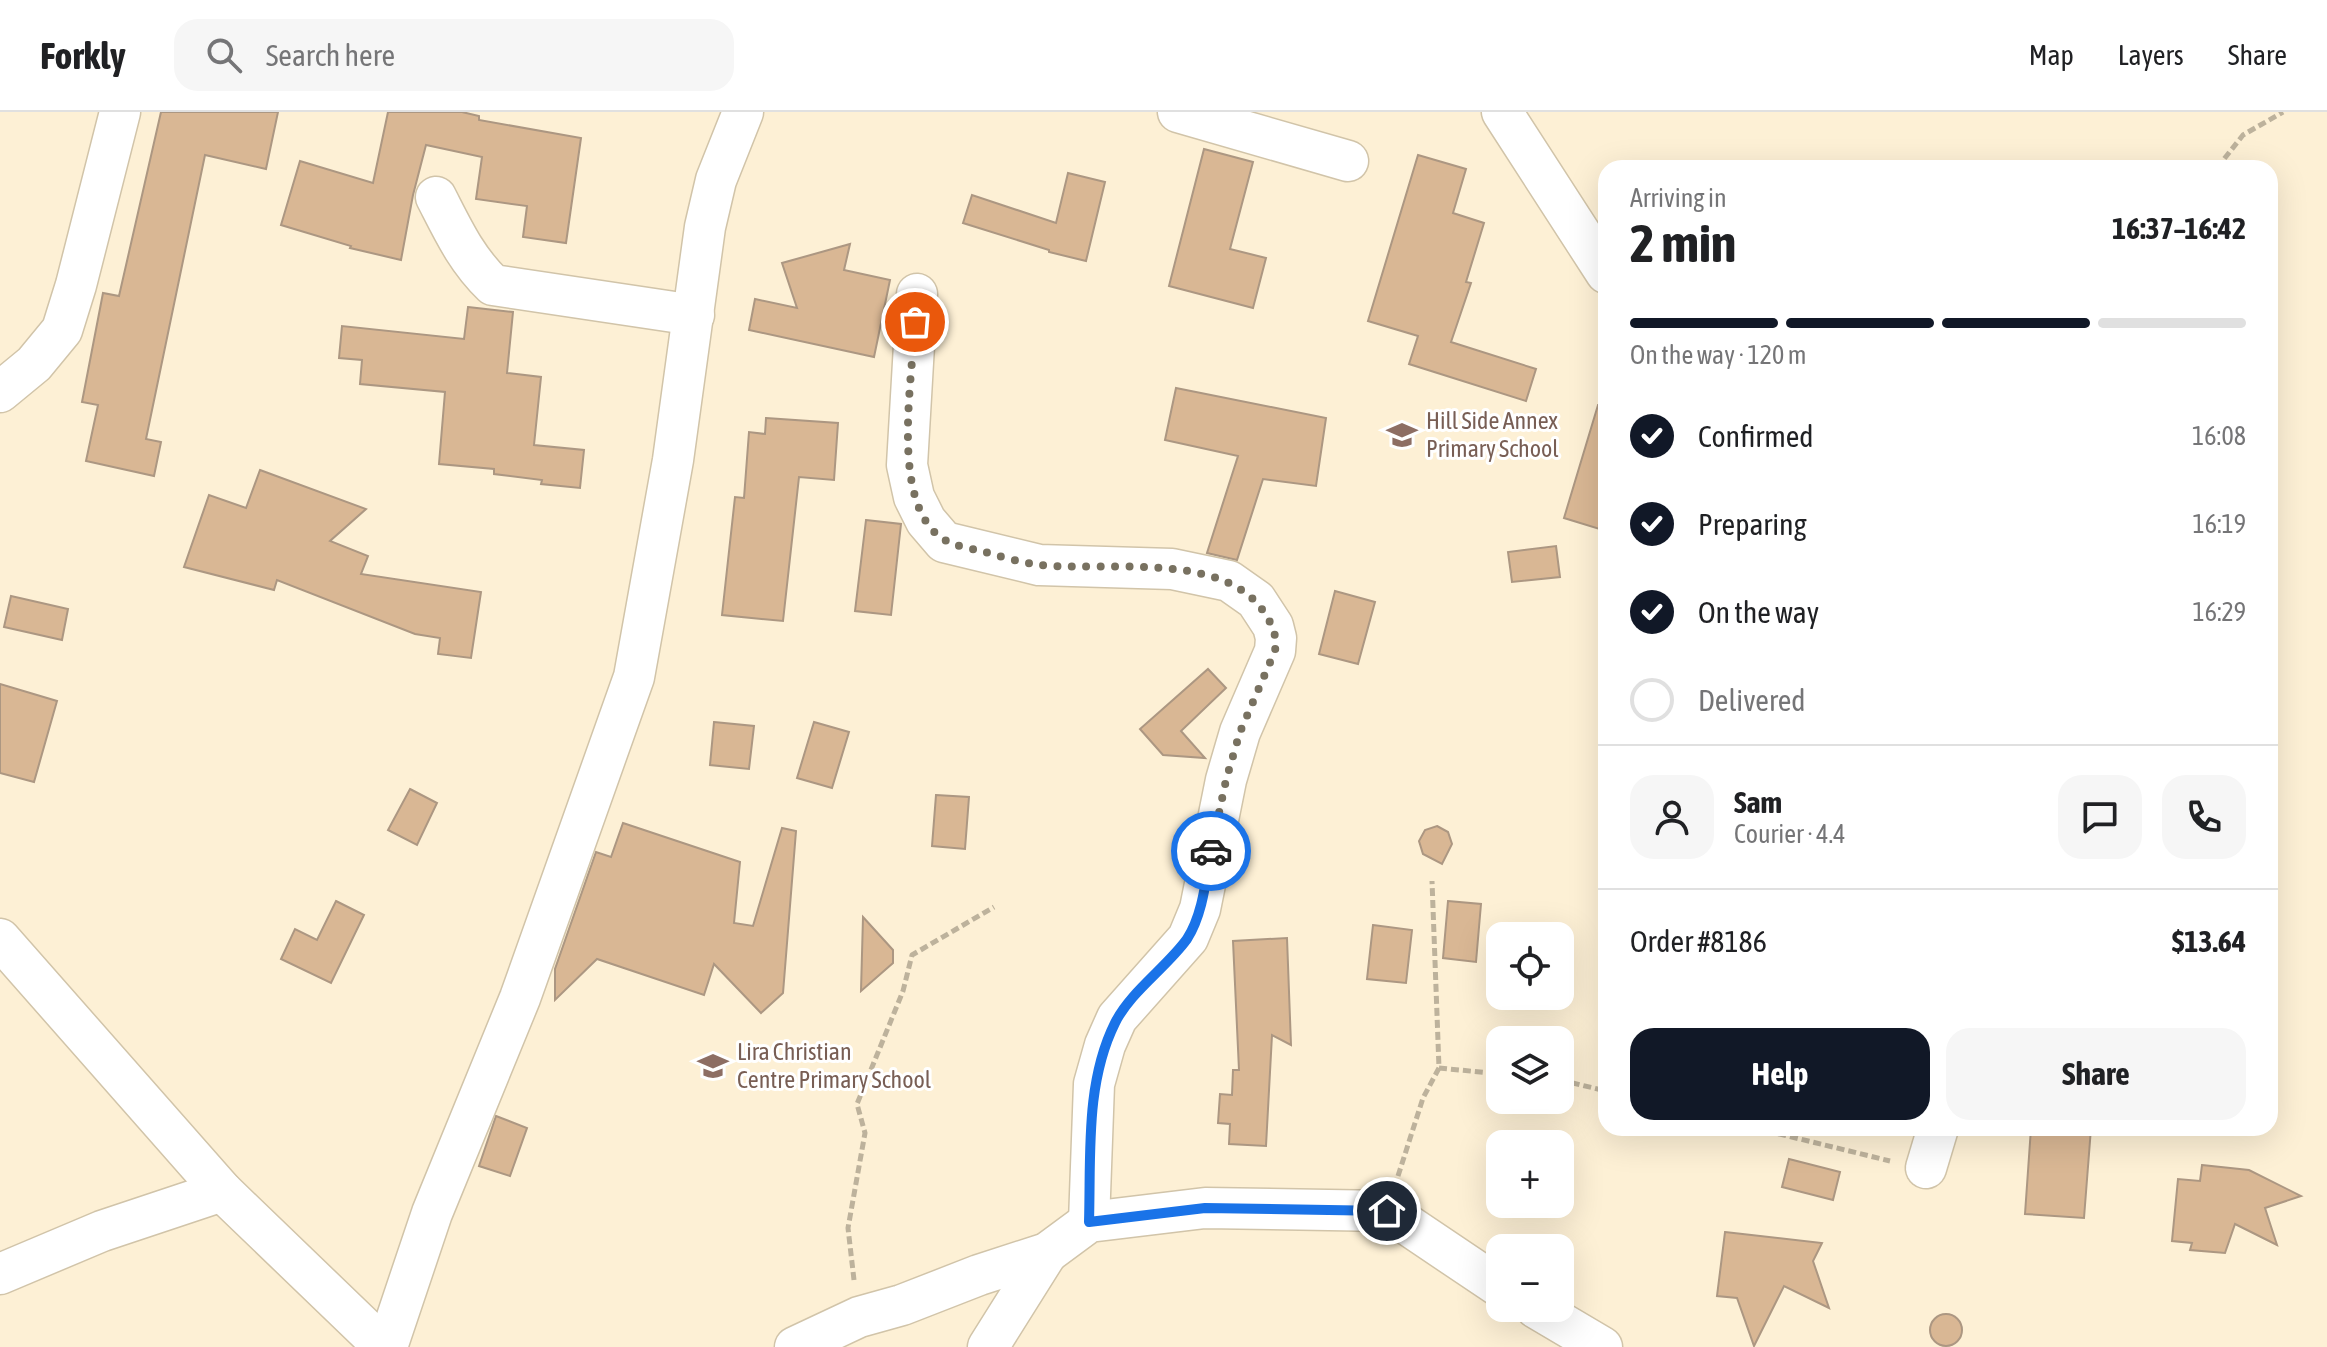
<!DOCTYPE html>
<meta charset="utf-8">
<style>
:root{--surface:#fff;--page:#f6f6f6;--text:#202124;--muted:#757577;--line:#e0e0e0;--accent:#111827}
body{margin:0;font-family:"Asap Condensed",sans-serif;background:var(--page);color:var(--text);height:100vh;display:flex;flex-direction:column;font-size:30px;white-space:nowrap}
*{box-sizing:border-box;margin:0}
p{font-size:26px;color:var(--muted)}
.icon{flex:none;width:44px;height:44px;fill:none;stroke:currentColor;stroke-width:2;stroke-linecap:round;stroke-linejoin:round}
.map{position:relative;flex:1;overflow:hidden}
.side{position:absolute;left:1598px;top:48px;width:680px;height:976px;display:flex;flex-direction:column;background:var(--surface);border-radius:24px;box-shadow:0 8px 32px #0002}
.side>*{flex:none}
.buttons{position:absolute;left:1486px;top:810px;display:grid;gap:16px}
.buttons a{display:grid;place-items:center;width:88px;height:88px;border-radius:16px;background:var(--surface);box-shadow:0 8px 32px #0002;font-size:40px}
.pin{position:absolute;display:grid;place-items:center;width:68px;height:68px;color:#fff;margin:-34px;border:4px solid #fff;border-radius:50%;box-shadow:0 2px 8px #0007}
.courier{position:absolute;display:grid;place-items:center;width:80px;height:80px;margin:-40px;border:6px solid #1a73e8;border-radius:50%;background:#fff;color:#222;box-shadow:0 2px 10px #0007}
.headline em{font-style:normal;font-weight:700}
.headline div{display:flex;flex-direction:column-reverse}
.headline{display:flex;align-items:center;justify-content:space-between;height:136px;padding:0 32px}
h1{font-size:52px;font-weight:700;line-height:60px}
.bar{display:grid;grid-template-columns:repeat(4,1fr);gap:12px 8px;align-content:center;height:96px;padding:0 32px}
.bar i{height:10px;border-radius:6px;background:var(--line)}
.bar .selected{background:var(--accent)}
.bar p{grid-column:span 4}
.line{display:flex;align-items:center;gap:20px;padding:0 32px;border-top:2px solid var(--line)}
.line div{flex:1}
.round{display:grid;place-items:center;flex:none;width:84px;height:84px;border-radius:24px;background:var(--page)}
ol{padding:0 32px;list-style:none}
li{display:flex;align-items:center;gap:24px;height:88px}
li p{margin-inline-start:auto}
li .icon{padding:8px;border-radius:50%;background:var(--accent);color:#fff;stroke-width:4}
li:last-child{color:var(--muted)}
li i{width:44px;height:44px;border:4px solid var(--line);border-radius:50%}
.button{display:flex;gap:16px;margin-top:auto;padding:16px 32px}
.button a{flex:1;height:92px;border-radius:24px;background:var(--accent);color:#fff;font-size:32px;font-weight:700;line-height:92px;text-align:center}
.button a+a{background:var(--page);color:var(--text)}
header{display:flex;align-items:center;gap:48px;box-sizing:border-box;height:112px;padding:0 40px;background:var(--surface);border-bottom:2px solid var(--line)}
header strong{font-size:38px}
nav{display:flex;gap:44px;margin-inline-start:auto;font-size:28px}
.search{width:560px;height:72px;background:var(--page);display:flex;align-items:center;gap:20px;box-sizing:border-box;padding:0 28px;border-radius:24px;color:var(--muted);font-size:30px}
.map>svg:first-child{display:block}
</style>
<header>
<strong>Forkly</strong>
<div class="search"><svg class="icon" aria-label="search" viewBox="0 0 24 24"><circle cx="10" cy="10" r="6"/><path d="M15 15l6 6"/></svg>Search here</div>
<nav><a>Map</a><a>Layers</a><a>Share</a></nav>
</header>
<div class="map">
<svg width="2327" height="1235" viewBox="0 0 2327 1235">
<rect width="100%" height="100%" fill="#fdf0d5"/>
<g fill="#d9b794" stroke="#ac9782" stroke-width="2">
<polygon points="161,0 278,0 266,57 205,43 146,327 161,330 154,364 86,349 98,293 82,290 103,181 119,184"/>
<polygon points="388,0 462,0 479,4 479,8 581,26 566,131 523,125 527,94 476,87 482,45 426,33 413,83 401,148 350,136 351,134 281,113 300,49 373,71"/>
<polygon points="1204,37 1253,50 1230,137 1266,146 1253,196 1169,174"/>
<polygon points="1418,43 1466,57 1453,101 1484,111 1466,170 1471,171 1451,230 1536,257 1526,289 1409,252 1418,224 1368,209"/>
<polygon points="1068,61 1105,70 1086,149 1049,140 1049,138 963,111 972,83 1056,111"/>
<polygon points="850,132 844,158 890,168 874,245 749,218 755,187 797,196 782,151"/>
<polygon points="468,195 513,200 507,261 541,265 534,333 584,338 580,376 541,372 542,368 494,362 494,357 439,352 445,280 360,272 362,248 339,246 342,214 464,227"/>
<polygon points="1176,276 1326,306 1316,374 1263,367 1237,448 1207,441 1238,344 1165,328"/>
<polygon points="1598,293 1606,294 1606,419 1564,406"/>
<polygon points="766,306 838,311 834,368 799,365 783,509 722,503 735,385 744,386 749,320 765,322"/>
<polygon points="260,358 366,397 330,429 368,444 361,462 481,480 471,546 438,542 440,526 415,522 277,468 274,478 184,455 209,383 246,396"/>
<polygon points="866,408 901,412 891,503 855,499"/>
<polygon points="1556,434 1560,465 1512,470 1508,440"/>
<polygon points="1335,479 1375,490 1358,552 1319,542"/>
<polygon points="11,484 68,497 62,528 4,515"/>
<polygon points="1208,557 1226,576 1181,619 1205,646 1163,643 1140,617"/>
<polygon points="0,572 57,589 34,670 0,661"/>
<polygon points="714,610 754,614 749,657 710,653"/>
<polygon points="814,610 849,620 832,676 797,666"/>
<polygon points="410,677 437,691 417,733 388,718"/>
<polygon points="936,683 969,685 965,737 932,734"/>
<polygon points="623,711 740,750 734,811 753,814 782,716 796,719 783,881 761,901 714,852 704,883 597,847 555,888 555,857 596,740 611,745"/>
<polygon points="1437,714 1448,720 1452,732 1442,752 1423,742 1419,729 1425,718"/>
<polygon points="336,789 364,803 331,871 281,847 295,817 317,828"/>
<polygon points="1448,789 1481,792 1476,850 1443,846"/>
<polygon points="863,805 893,838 893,851 861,879"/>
<polygon points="1373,813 1412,818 1406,871 1367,867"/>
<polygon points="1287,826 1291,933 1272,923 1266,1034 1229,1032 1230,1012 1218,1011 1220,982 1232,983 1233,958 1239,958 1233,829"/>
<polygon points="496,1004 527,1016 510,1064 479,1054"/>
<polygon points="2031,1016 2091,1016 2084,1106 2025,1102"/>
<polygon points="1789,1047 1840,1060 1833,1088 1782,1075"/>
<polygon points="2202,1053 2249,1058 2301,1084 2265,1096 2277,1133 2235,1112 2225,1141 2190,1138 2192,1131 2172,1129 2178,1067 2200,1069"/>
<polygon points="1725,1120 1822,1131 1813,1149 1829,1196 1784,1174 1754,1234 1737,1186 1717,1184"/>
<circle cx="1946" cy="1218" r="16"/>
</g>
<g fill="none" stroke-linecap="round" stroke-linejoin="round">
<g stroke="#d1c4a9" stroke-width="43">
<g id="minor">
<polyline points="1178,0 1348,49"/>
<polyline points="1502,0 1606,161"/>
<path d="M436,85C453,118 466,147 493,173L694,203"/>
<polyline points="917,182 907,353 914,385 926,409 944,430 1039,453 1172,457 1229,469 1256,488 1273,514 1276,526 1275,539 1240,620 1226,668 1200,797 1188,826 1117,906 1105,933 1094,972 1089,1110"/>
<polyline points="0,280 34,252 62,218 76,173 120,0"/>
<polyline points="0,827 222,1079 384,1235"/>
<polyline points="1926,1056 1938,1016"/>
<polyline points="0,1162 102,1119 222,1079"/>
<polyline points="1536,1196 1602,1235"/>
<polyline points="387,1235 432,1101 520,886 634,565 673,348 705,115 716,68 743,0"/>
<polyline points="795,1235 859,1205 902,1193 979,1163 1047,1141 1089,1110 1205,1096 1387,1099 1500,1175"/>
<polyline points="988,1235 1047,1141"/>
</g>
</g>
<g stroke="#bdb29c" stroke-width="5" stroke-dasharray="8 4" stroke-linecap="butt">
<polyline points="2217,56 2243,23 2283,0"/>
<polyline points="1439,956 1500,962"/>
<polyline points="1560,968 1606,979"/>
<polyline points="1755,1016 1890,1049"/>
<polyline points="1398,1064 1423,986 1439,956 1432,769"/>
<polyline points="854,1168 848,1116 865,1021 857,992 903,879 912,843 994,795"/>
</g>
<use href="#minor" stroke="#fff" stroke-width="40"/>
</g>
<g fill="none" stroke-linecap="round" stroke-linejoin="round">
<path stroke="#787160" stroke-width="8" stroke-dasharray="0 14.4" d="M915,210C912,266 896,360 925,408C940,432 956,433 981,439C1000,444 1021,451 1040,453C1106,460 1222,438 1264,500C1273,514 1277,523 1275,539L1240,620L1226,668L1211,739"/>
<path stroke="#1a73e8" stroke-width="10" d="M1211,739C1206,767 1203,802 1187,827C1167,855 1130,880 1115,911C1085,971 1091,1044 1089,1110L1205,1096L1387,1099"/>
</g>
<defs>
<g id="school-bare" transform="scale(2.4)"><path d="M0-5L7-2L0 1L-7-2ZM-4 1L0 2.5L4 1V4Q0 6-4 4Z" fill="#8d6e63" stroke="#fff" stroke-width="2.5" paint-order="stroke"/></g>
</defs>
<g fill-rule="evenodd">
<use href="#school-bare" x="1402" y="323"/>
<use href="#school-bare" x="713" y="954"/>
</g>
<g text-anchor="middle" stroke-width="6" stroke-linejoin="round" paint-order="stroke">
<g font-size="24" fill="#785e54" stroke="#fff" text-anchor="start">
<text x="1426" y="317">Hill Side Annex<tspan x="1426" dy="28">Primary School</tspan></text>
<text x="737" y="948">Lira Christian<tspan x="737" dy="28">Centre Primary School</tspan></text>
</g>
</g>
</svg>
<div class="buttons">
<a><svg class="icon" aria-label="locate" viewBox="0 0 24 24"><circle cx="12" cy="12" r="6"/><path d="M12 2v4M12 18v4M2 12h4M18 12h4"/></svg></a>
<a><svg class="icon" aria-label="layers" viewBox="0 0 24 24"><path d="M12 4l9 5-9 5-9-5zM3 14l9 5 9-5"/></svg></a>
<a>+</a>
<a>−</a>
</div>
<div class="pin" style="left:915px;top:210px;background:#ea580c"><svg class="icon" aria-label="bag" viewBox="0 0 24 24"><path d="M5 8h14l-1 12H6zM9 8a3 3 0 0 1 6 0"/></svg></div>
<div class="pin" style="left:1387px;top:1099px;background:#1f2937"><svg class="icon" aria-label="home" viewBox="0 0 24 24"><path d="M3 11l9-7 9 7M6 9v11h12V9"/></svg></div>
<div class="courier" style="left:1211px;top:739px"><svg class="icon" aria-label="car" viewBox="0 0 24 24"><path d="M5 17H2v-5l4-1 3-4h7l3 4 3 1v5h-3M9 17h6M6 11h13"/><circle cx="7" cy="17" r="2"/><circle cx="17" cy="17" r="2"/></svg></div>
<section class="side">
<div class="headline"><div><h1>2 min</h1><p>Arriving in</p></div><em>16:37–16:42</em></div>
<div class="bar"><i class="selected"></i><i class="selected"></i><i class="selected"></i><i></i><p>On the way · 120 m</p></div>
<ol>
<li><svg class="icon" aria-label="check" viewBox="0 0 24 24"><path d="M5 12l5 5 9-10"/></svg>Confirmed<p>16:08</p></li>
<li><svg class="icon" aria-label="check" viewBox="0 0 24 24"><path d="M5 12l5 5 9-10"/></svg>Preparing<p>16:19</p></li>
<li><svg class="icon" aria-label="check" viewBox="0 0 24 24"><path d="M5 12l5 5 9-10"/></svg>On the way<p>16:29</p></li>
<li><i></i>Delivered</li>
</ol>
<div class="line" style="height:144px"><a class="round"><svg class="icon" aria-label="person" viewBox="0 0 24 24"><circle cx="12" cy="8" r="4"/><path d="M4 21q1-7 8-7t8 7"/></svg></a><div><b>Sam</b><p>Courier · 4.4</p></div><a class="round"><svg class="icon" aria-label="chat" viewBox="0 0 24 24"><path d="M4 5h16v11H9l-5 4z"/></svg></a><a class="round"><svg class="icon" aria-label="phone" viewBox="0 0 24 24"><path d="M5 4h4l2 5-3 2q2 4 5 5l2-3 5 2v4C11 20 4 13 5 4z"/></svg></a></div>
<div class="line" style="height:104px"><div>Order #8186</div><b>$13.64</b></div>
<div class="button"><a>Help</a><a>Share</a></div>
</section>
</div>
